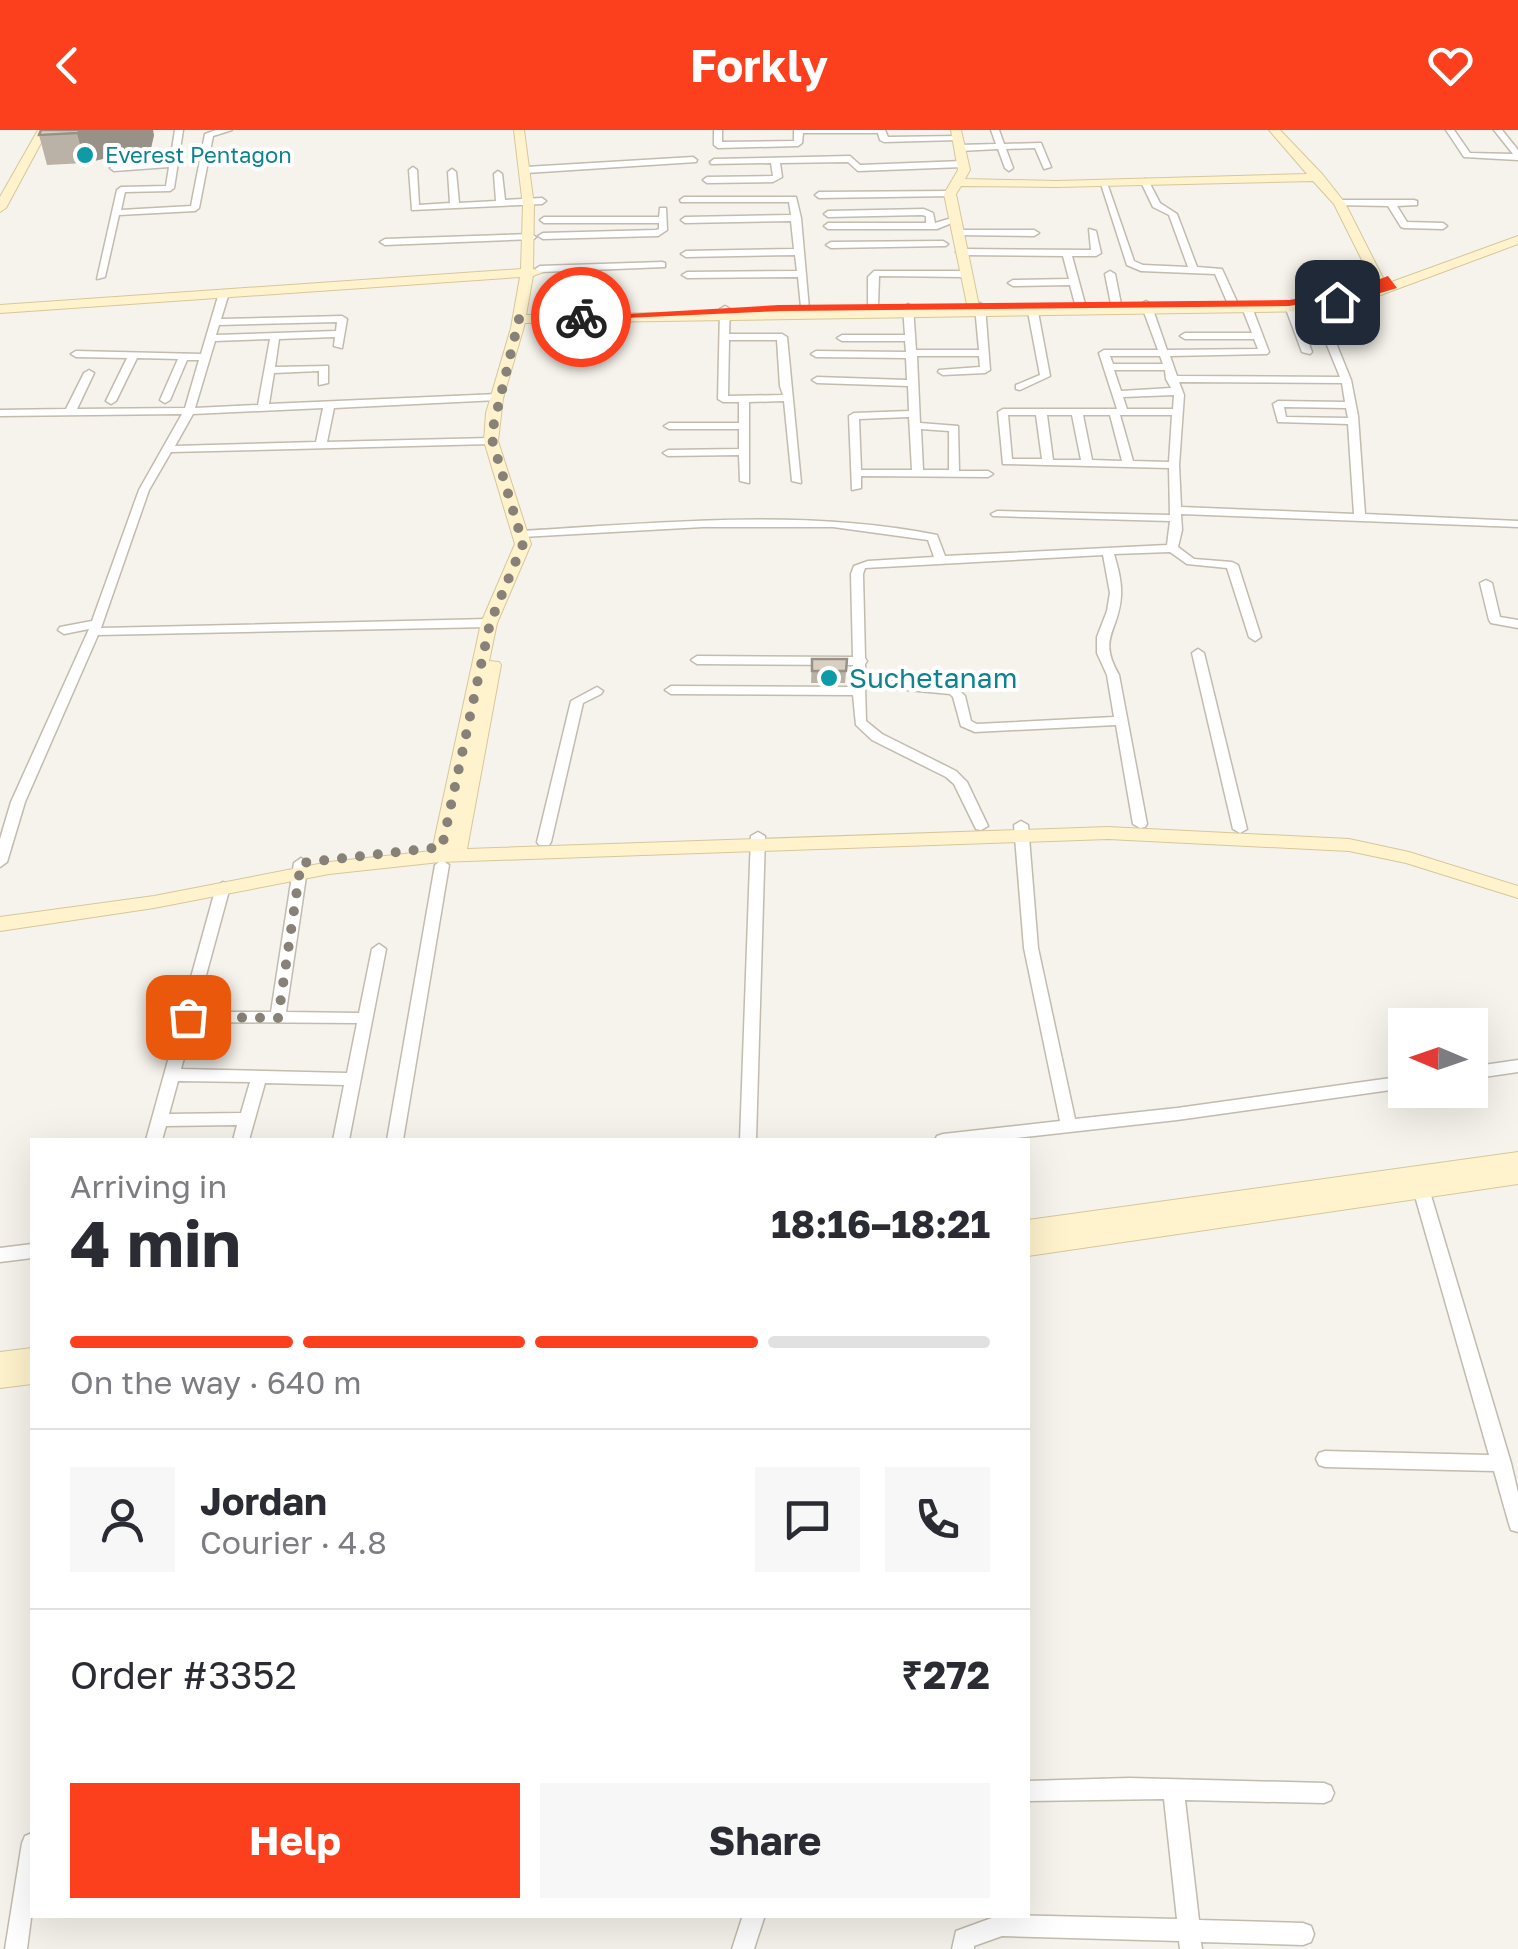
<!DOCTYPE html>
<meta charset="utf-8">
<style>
:root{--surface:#fff;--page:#f7f7f7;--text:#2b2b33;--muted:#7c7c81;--line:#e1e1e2;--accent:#fc3f1d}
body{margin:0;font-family:"Golos Text",sans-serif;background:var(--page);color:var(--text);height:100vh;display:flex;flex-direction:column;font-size:38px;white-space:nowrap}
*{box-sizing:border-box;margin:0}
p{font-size:32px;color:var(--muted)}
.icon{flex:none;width:55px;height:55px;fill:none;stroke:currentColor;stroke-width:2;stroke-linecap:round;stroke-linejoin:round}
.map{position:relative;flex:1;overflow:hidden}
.sheet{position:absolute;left:30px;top:1008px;width:1000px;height:780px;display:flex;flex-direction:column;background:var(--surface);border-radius:0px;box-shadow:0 10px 40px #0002}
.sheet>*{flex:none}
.needle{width:65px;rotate:272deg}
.buttons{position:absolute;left:1388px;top:878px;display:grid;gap:20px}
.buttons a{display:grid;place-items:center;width:100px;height:100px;border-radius:0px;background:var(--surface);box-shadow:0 10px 40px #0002;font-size:50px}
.pin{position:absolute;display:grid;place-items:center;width:85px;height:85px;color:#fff;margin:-42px;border-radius:20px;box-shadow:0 5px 15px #0006}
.courier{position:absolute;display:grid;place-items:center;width:100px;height:100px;margin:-50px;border:8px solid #fc3f1d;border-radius:50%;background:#fff;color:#222;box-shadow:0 2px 12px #0007}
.summary em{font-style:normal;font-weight:700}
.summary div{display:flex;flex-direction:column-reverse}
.summary{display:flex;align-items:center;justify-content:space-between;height:170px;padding:0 40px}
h1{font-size:65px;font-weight:700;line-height:75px}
.bar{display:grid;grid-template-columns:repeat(4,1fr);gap:15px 10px;align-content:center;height:120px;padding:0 40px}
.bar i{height:12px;border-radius:8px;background:var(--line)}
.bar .on{background:var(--accent)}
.bar p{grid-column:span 4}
.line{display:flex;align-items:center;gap:25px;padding:0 40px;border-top:2px solid var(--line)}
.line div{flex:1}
.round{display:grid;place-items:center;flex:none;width:105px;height:105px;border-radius:0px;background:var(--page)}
.primary-button{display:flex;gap:20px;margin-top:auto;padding:20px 40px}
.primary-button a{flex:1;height:115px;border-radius:0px;background:var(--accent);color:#fff;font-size:40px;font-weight:700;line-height:115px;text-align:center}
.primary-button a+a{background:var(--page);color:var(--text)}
header{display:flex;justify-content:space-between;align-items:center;height:130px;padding:0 40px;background:var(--accent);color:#fff;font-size:45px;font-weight:700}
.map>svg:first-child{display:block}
</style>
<header><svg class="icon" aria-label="back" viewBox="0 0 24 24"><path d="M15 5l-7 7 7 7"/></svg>Forkly<svg class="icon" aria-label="heart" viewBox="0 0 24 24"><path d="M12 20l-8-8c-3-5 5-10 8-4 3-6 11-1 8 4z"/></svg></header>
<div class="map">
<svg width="1518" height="1819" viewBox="0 0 1518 1819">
<rect width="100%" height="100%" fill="#f6f3ec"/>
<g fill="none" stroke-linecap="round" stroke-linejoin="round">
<g stroke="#c2bbae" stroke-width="3">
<g id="street">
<polygon points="175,0 183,0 174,58 170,61 125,62 121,80 191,76 205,4 216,0 232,0 213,6 199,78 195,81 119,85 105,147 97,149 117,60 121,57 166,56 169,37 114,41 110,38 114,35 170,32"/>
<polygon points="714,0 722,0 722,12 794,11 794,0 885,0 888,7 958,6 962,8 958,10 884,12 880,10 878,3 803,3 802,13 798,16 718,18 714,15"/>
<polygon points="991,0 999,0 1004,14 1041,13 1051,37 1044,39 1035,18 1006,19 1013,38 1009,41 1005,38 998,19 959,21 955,18 959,15 996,14"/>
<polygon points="1446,0 1454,0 1470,23 1513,24 1494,0 1502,0 1518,20 1518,30 1464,27"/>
<polygon points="850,26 860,35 963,31 967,34 963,37 858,41 848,32 780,33 782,47 773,52 707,53 703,50 707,47 773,46 771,33 711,34 710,32 714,29"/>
<polygon points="693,27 697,30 696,32 526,43 522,40 526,37"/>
<polygon points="413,37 417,40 419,75 450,73 448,42 452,39 456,42 459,73 496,71 494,44 498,41 502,44 505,70 542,68 546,71 542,74 412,80 409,40"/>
<polygon points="1145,49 1149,52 1160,73 1177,84 1197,137 1222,139 1238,174 1236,176 1228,174 1215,144 1141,141 1127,135 1100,51 1107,53 1134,131 1143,135 1188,137 1169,85 1153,77 1141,52"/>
<polygon points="950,61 953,62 953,66 819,68 815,65 819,62"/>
<polygon points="684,67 796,67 801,88 809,179 801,177 798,147 687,148 682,145 687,142 797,141 795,125 686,127 681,124 686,121 794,119 791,91 685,93 681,90 685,87 791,85 789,72 681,72 680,70"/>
<polygon points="1339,70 1414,70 1417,71 1417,75 1397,76 1407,92 1443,93 1447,96 1443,99 1404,98 1401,97 1388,76 1336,75 1336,71"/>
<polygon points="660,78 666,78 667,100 658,106 543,109 538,106 543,103 656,100 659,99 659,93 544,93 540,90 544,87 659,87"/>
<polygon points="924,79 933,83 935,93 955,87 959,90 937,99 828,99 824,96 828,93 926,93 926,86 922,85 828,87 824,84 828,81"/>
<polygon points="1089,99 1096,101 1101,123 1096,126 1072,126 1085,174 1080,177 1075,174 1070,155 1013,156 1008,153 1013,150 1069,149 1063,126 961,125 956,122 961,119 1091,120"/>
<polygon points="957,100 1034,100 1039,103 1034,106 954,105 954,101"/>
<polygon points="531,104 536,107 534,109 385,115 380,112 385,109"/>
<polygon points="943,111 948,114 946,116 831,118 826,115 831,112"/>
<polygon points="662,132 665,133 665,137 540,142 535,139 540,136"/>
<polygon points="874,141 964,141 969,144 964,147 879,146 878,177 873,180 868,177 868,147"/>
<polygon points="1110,141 1115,144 1121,174 1116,177 1111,174 1105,144"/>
<path d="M224,160L229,163L221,189L342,186L347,189L342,218L334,216L335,207L279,209L275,237L328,236V253L319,255V241L274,243L269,274L498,264L503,267L498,270L334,278L327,312L491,308L496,311L491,314L171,322L149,360L101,498L489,489L495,493L489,497L98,505L25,672L7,732L0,737V709L11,672L89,499L64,504L58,500L60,497L92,491L139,360L182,284L0,286V280L66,279L84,243L89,240L94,243L77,279L185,278L199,230H187L170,270L165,273L160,270L178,229L137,228L116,271L111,274L106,271L127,228L76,227L71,224L76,221L201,224L219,163ZM337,192L336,201L216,205L219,195ZM270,209L258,275L195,278L215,211ZM323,278L316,312L175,316L193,284Z"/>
<path d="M1314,168L1319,171L1351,250L1358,286L1365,384L1518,391V397L1181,384L1182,400L1178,417L1194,429L1232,432L1238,435L1261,507L1255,511L1249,507L1227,438L1187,434L1170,422L1114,424C1118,438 1122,452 1121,466C1119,502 1097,507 1119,545L1147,694L1145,697L1140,698L1133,694L1116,595L975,602L961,596L953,567L950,564L865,556L866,591L882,604L956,641L967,652L988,696L981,700L976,699L954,654L946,647L872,610L856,595L853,565L671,564L665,560L671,556L853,557V535L697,534L691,530L697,526L853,527L851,444L854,436L868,431L934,427L928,410L833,397H703L522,407L516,404L522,401C660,393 801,378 937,405L945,426L1167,415L1170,391L993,386L991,384L997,381L1170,385L1169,338L1003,334L998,282L1003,279H1117L1099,223L1104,220H1158L1141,174L1146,171L1151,174L1167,220L1258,219L1254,209H1185L1180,206L1185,203H1252L1243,180L1248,177L1253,180L1269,222L1267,224L1170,226L1177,246L1340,247L1309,171ZM1110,226H1160L1163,234H1113ZM1114,240H1165L1166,249L1171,258L1121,261ZM1179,252L1342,253L1345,272L1278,271L1273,274L1278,292L1348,294L1354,384L1181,377L1179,335L1184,265ZM1174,265L1173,279H1127L1123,267ZM1284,277L1346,278L1348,288L1286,287ZM1008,285H1036L1042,329H1012ZM1047,285H1072L1081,330H1053ZM1083,285H1110L1122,331L1092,330ZM1120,285H1172L1169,332L1133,331ZM1103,425L1110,463L1107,481L1097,507V523L1107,545L1114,587L977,594L971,591L965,566L957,558L865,549V534L867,531L865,528L863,444L865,438Z"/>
<path d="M980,173L985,176L990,240L985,243L943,245L938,242L939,240L980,237L979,226H917L920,293L958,296L959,341H988L993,344L988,347L861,346V358L852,360L849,286L854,283L909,281L908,256L817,253L812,250L817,247L907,250L906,228L816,227L811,224L816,221L906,222L905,211H842L837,208L842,205H905L903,177L908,174L913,177L916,220H979L975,176ZM909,287L912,340H861L859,289ZM921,299L949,301V340H923Z"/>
<path d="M725,176L730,179L729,204H782L787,207L801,353L792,351L784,271L749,272V353L740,351L739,325L668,326L663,323L668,320L739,319V299H669L664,296L669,293H739V272H723L718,269L720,179ZM729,210H777L780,256L783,265L728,266Z"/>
<polygon points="1291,176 1296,179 1312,222 1310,224 1302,222 1286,179"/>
<polygon points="1033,179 1038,182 1050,246 1020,260 1016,259 1016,255 1040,245 1028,182"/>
<polygon points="1486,450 1492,453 1500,487 1518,490 1518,498 1491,493 1489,490 1480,453"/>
<polygon points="1198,519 1204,523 1247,699 1240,703 1233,699 1192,523"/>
<polygon points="597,557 603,561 601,564 583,573 551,712 549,715 539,715 537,712 571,571"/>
<polygon points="1021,691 1028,695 1038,818 1075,989 1177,978 1405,946 1405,958 1177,990 997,1010 935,1010 937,1006 943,1004 1060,991 1024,818 1014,695"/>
<polygon points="758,702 765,706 756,1010 740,1010 751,706"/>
<path d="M301,728L308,733L286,882L359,883L372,819L379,814L386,819L349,1010H333L344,955L265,953L249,1010H233L237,995L166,996L162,1010H146L216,757L223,752L230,757L196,882H271L294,733ZM194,892L357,893L347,943L181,939ZM178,951L250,952L241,983L169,984Z"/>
<polygon points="442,730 449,735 403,1010 387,1010 435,735"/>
<polygon points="1518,930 1518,942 1470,949 1470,937"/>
<polygon points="1419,1046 1425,1048 1427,1052 1511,1333 1518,1362 1518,1402 1511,1400 1509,1394 1494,1341 1325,1337 1319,1335 1316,1329 1319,1323 1325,1321 1489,1325 1411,1052 1413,1048"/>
<polygon points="32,1114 32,1128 0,1132 0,1118"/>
<polygon points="1129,1648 1324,1653 1331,1656 1334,1663 1331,1670 1324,1673 1185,1670 1199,1790 1303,1793 1311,1796 1314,1804 1311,1812 1303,1815 1201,1812 1202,1819 1180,1819 1179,1811 1002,1806 974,1816 974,1819 952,1819 956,1801 1000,1785 1177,1789 1164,1669 1028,1671 1028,1651"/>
<polygon points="32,1703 32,1781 27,1819 5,1819 22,1713 25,1706"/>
<polygon points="743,1785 765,1785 754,1819 732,1819"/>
</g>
</g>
<g stroke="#d6c79b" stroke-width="2">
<g id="secondary">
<polygon points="38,0 48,0 6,78 0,82 0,67"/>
<polygon points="514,0 524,0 534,76 533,139 543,142 533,146 526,185 1317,173 1376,158 1334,74 1313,51 1057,57 961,56 956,64 979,176 968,179 944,64 958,40 951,0 961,0 970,40 965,49 1057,51 1307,44 1269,0 1280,0 1323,45 1345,73 1386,154 1518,106 1518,114 1370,169 1317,181 525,193 503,268 498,311 531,414 497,493 489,531 499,532 501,535 467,719 1108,697 1349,709 1409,722 1518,756 1518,768 1406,733 1349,721 1108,709 440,732 329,744 154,778 0,801 0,787 154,766 329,732 432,721 481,493 515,414 484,311 486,283 511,198 520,147 0,183 0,175 521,139 523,76"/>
<polygon points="1518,1022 1518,1054 1028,1126 1028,1108 1221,1080 1028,1108 1028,1090"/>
<polygon points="32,1218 32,1254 0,1258 0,1222"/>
</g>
</g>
<use href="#street" fill="#fff" fill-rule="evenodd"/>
<use href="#secondary" fill="#fff3cd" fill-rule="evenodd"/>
</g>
<g fill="#bab2a6">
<polygon points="41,0 154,5 151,18 85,33 47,35 39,5"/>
<polygon points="812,529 847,529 845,553 811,553"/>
</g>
<polygon fill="#979187" points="92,0 153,0 154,5 151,18 85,33 77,3"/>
<g fill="#d8cfc1" stroke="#979187" stroke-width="2.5">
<polygon points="41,0 92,0 77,3 39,5"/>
<polygon points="812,529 847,529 846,541 812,541"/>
</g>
<polygon fill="#fc3f1d" points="1388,146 1397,158 1337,176 1333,170 1346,167 1289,176 779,181 581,190 575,187 779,175 1289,170 1351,160"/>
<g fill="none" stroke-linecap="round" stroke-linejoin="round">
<polyline stroke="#878178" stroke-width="10" stroke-dasharray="0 18" points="188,887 278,888 301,733 442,717 490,493 523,414 491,306 519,189 581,187"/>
</g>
<g fill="#0f9aa8" stroke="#fff" stroke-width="4">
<circle cx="85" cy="25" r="10"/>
<circle cx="829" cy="548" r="10"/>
</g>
<g text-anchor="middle" stroke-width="8" stroke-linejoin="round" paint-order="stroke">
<g font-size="22" fill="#0d838f" stroke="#fff" text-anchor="start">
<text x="105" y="33">Everest Pentagon</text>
</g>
<g font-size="28" fill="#0d838f" stroke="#fff" text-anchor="start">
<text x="849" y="558">Suchetanam</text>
</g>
</g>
</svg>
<div class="buttons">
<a><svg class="needle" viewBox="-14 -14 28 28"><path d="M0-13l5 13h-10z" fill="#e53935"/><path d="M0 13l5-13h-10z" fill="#7c7c81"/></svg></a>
</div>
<div class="pin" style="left:188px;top:887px;background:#ea580c"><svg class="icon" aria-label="bag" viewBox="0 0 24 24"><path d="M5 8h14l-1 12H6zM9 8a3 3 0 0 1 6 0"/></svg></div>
<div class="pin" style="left:1337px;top:172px;background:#1f2937"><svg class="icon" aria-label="home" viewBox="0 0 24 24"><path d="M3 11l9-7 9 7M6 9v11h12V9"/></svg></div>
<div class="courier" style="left:581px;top:187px"><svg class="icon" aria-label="bike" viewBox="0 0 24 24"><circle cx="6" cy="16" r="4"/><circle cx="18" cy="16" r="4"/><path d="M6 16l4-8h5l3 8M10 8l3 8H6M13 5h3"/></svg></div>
<section class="sheet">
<div class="summary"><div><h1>4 min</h1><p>Arriving in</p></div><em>18:16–18:21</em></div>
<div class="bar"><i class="on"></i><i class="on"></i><i class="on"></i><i></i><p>On the way · 640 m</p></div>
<div class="line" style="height:180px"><a class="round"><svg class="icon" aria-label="person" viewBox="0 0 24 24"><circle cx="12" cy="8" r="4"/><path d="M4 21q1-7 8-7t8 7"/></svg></a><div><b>Jordan</b><p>Courier · 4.8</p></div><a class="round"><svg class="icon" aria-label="chat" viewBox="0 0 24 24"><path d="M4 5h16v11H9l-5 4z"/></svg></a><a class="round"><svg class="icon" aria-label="phone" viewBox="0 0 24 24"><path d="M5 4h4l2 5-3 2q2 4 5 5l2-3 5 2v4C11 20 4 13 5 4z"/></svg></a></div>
<div class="line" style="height:130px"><div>Order #3352</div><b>₹272</b></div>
<div class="primary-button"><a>Help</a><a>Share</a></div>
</section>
</div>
